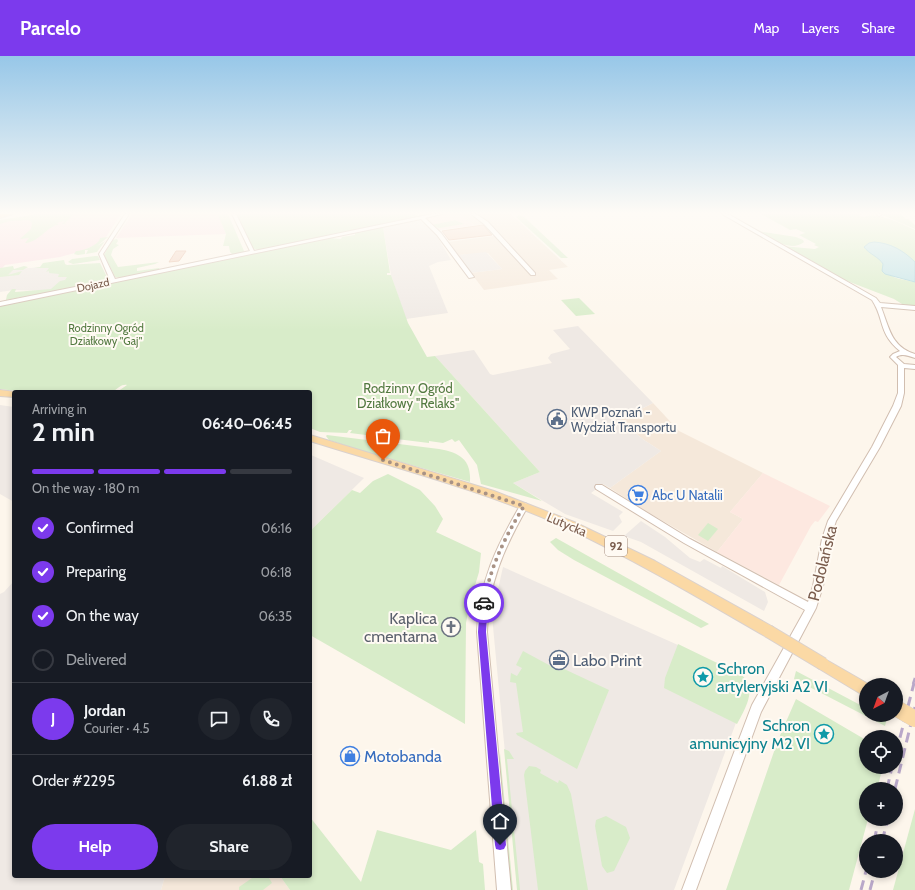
<!DOCTYPE html>
<meta charset="utf-8">
<style>
:root{--surface:#171b24;--page:#20242c;--text:#f1f3f6;--muted:#9ea1a6;--line:#363941;--accent:#7c3aed}
body{margin:0;font-family:Cabin,sans-serif;background:var(--page);color:var(--text);height:100vh;display:flex;flex-direction:column;font-size:15px;white-space:nowrap}
*{box-sizing:border-box;margin:0}
p{font-size:13px;color:var(--muted)}
.icon{flex:none;width:22px;height:22px;fill:none;stroke:currentColor;stroke-width:2;stroke-linecap:round;stroke-linejoin:round}
.map{position:relative;flex:1;overflow:hidden}
.panel{position:absolute;left:12px;top:334px;width:300px;height:488px;display:flex;flex-direction:column;background:var(--surface);border-radius:4px;box-shadow:0 2px 6px #0003}
.panel>*{flex:none}
.needle{width:26px;rotate:221deg}
.controls{position:absolute;left:859px;top:622px;display:grid;gap:8px}
.controls a{display:grid;place-items:center;width:44px;height:44px;border-radius:50%;background:var(--surface);box-shadow:0 2px 6px #0003;font-size:20px}
.pin{position:absolute;display:grid;place-items:center;width:34px;height:34px;color:#fff;margin:-41px -17px;border-radius:50% 50% 50% 0;rotate:-45deg;box-shadow:0 0 4px #0007}
.pin .icon{rotate:45deg}
.courier{position:absolute;display:grid;place-items:center;width:40px;height:40px;margin:-20px;border:3px solid #7c3aed;border-radius:50%;background:#fff;color:#222;box-shadow:0 1px 5px #0007}
.head em{font-style:normal;font-weight:700}
.head div{display:flex;flex-direction:column-reverse}
.head{display:flex;align-items:center;justify-content:space-between;height:68px;padding:0 20px}
h1{font-size:26px;font-weight:700;line-height:30px}
.bar{display:grid;grid-template-columns:repeat(4,1fr);gap:6px 4px;align-content:center;height:48px;padding:0 20px}
.bar i{height:5px;border-radius:3px;background:var(--line)}
.bar .selected{background:var(--accent)}
.bar p{grid-column:span 4}
.line{display:flex;align-items:center;gap:10px;padding:0 20px;border-top:1px solid var(--line)}
.line div{flex:1}
.round{display:grid;place-items:center;flex:none;width:42px;height:42px;border-radius:21px;background:var(--page)}
ol{padding:0 20px;list-style:none}
li{display:flex;align-items:center;gap:12px;height:44px}
li p{margin-inline-start:auto}
li .icon{padding:4px;border-radius:50%;background:var(--accent);color:#fff;stroke-width:4}
li:last-child{color:var(--muted)}
li i{width:22px;height:22px;border:2px solid var(--line);border-radius:50%}
.button{display:flex;gap:8px;margin-top:auto;padding:8px 20px}
.button a{flex:1;height:46px;border-radius:24px;background:var(--accent);color:#fff;font-size:16px;font-weight:700;line-height:46px;text-align:center}
.button a+a{background:var(--page);color:var(--text)}
header{display:flex;align-items:center;gap:24px;box-sizing:border-box;height:56px;padding:0 20px;background:var(--accent);color:#fff}
header strong{font-size:19px}
nav{display:flex;gap:22px;margin-inline-start:auto;font-size:14px}
.map>svg:first-child{display:block}
</style>
<header>
<strong>Parcelo</strong>
<nav><a>Map</a><a>Layers</a><a>Share</a></nav>
</header>
<div class="map">
<svg width="915" height="834" viewBox="0 0 915 834">
<rect width="100%" height="100%" fill="#fdf6ec"/>
<g fill="#f5e8da">
<polygon points="458,158 511,158 568,211 549,214 558,223 484,234 471,217 502,213 488,197 458,199 448,186 494,180 484,168 475,169"/>
<polygon points="653,347 679,375 763,417 730,456 743,463 717,496 649,457 610,432 661,395 644,384 620,364"/>
<polygon points="165,820 280,820 290,834 161,834"/>
</g>
<g fill="#fde8e0">
<polygon points="447,158 458,158 475,169 439,174 425,164 426,163"/>
<polygon points="763,417 830,450 818,466 815,465 811,470 779,529 717,496 743,463 730,456"/>
</g>
<g fill="#efe9e4">
<polygon points="419,164 426,167 437,180 451,204 438,206 429,210 448,257 406,263 391,219 383,171"/>
<polygon points="486,196 502,213 471,217 458,199"/>
<polygon points="43,211 78,216 64,231 43,235 14,234 0,236 0,216 3,214"/>
<polygon points="578,270 653,347 620,364 644,384 661,395 610,432 603,428 591,437 623,456 619,460 622,466 613,475 565,458 513,427 540,416 435,300 474,294 490,318 493,319 552,307 548,302 551,298 570,293 553,274"/>
<polygon points="0,349 14,351 14,446 0,438"/>
<polygon points="310,396 312,396 311,399 364,422 310,475"/>
<polygon points="641,465 665,481 690,502 700,506 704,503 721,512 722,510 765,536 768,546 764,555 641,486 624,480"/>
<polygon points="503,511 678,589 665,630 737,664 674,834 518,834 492,560"/>
<polygon points="14,525 14,820 165,820 161,834 0,834 0,538 4,536"/>
</g>
<g fill="#fbdfe3">
<polygon points="42,158 121,158 104,184 97,188 82,195 60,201 5,209 0,214 0,165"/>
<polygon points="132,158 218,158 226,178 116,182"/>
</g>
<g fill="#d8ecc9">
<path d="M38,158H74L65,167H67L62,168L65,165L59,166L57,168H61C46,170 40,186 25,187L29,182L20,183L31,173L32,167L29,164L10,165L0,168V164Z"/>
<polygon points="228,158 244,195 242,198 234,200 230,196 229,190 223,190 226,178 218,159"/>
<polygon points="236,158 415,158 419,161 258,194 252,192"/>
<path d="M761,158H861L860,160L864,161C876,155 903,168 915,174V206L907,200L880,204C893,224 891,221 915,226V251L902,248L894,243L842,223L782,190L815,193L819,191L814,189L816,188L799,179L805,177L796,173L790,174Z"/>
<polygon points="880,158 899,158 906,162 904,163 908,163 915,169 915,173"/>
<polygon points="519,159 523,160 568,202 561,202 516,161"/>
<polygon points="455,164 464,168 439,172 432,169"/>
<path d="M383,171L390,217H387V219H391L408,267L427,301L435,300L540,416L513,427L542,445L481,428L477,409L459,384L455,386L452,383L443,387L429,385V387L388,382L389,380L384,379L382,381L350,377L352,374H349L347,377L320,376L310,372V336H117L127,329C122,328 118,332 113,336H24L0,333V250L330,182L341,183L342,181L355,179V177Z"/>
<path d="M757,175L796,181L803,184L804,186C790,197 770,182 757,175Z"/>
<path d="M108,181L97,190L105,185L97,196L86,198L88,194H85V198L78,199L74,198L76,195C84,195 100,188 100,182Z"/>
<polygon points="117,183 118,185 116,188 119,189 113,193 111,199 118,211 159,206 155,208 137,212 137,215 159,212 160,214 120,222 115,221 104,199 112,184"/>
<polygon points="95,200 98,200 100,204 73,208 68,206 72,203"/>
<polygon points="64,204 65,208 67,209 100,207 108,223 104,226 6,244 7,239 12,233 16,233 15,236 51,233 60,225 65,224 67,221 58,221 59,218 49,217 49,215 46,216 49,212 34,212 40,211 43,207"/>
<polygon points="13,210 14,213 24,210 28,211 23,214 13,214 8,219 22,215 19,219 0,221 0,212"/>
<polygon points="579,242 595,258 576,260 561,244"/>
<path d="M327,379L439,393C460,397 471,403 470,426L360,394L329,384L326,380Z"/>
<polygon points="388,418 420,434 435,450 443,463 436,476 481,497 479,516 470,546 466,567 465,668 310,579 310,475 352,434 360,437 373,425"/>
<polygon points="708,467 718,473 708,485 698,479"/>
<polygon points="556,482 709,568 701,572 574,504 558,494 550,486"/>
<path d="M678,588L742,619C744,622 748,625 749,629C752,642 743,657 737,668L664,632L665,622Z"/>
<polygon points="523,595 560,615 562,612 609,634 577,713 517,679 516,677 523,676 516,627 510,626 511,617 517,620 522,612 516,609"/>
<polygon points="796,615 866,652 866,659 880,659 887,662 885,670 794,623"/>
<polygon points="796,643 866,684 866,711 879,711 881,718 877,733 866,733 866,763 868,763 849,834 726,834 778,684"/>
<polygon points="504,693 509,695 514,703 507,703 520,834 517,834"/>
<polygon points="500,697 513,834 509,834 498,711"/>
<polygon points="529,710 536,711 541,714 540,717 558,727 559,724 567,729 571,738 588,834 538,834 524,719 525,715"/>
<polygon points="915,753 915,834 893,834"/>
<polygon points="606,760 626,771 630,782 614,815 607,817 602,810 595,770 596,764"/>
<polygon points="310,761 361,826 377,774 451,794 476,774 479,806 483,808 485,834 290,834 280,820 310,820"/>
<polygon points="255,820 268,820 272,827 263,834 239,834 239,831"/>
</g>
<path fill="#bfe3e8" stroke="#a5d3da" d="M874,186C890,187 903,194 915,206V226L885,218L882,215L883,208C879,201 869,198 864,191L869,187Z"/>
<g fill="#f3d5c3" stroke="#e6bba3">
<polygon points="483,169 492,179 449,184 442,175"/>
<polygon points="176,195 186,195 179,205 169,206"/>
<polygon points="450,562 460,567 451,579 443,575"/>
</g>
<g fill="none" stroke-linecap="round" stroke-linejoin="round">
<g stroke="#d1beb0" stroke-width="2">
<g id="minor">
<polygon points="125,158 129,158 103,198 115,223 250,195 232,158 236,158 254,195 432,158 442,158 425,162 441,177 474,221 469,222 437,179 421,163 0,250 0,246 110,224 99,198"/>
<polygon points="471,158 476,158 488,166 535,217 535,219 531,219 484,168"/>
<path d="M722,158H728L876,242L880,247L915,250V254L881,251C889,271 891,291 915,298V302C909,300 902,297 896,301L904,308L915,309V313L904,312V337L901,350L880,391L836,465L830,483L823,530L816,552L761,656L696,834H682L752,649L805,554L684,487L596,433L595,431L596,429H602L690,483L808,546L813,530L822,483L828,465L872,391L893,350L898,337V309L890,301L893,298L900,295C878,277 885,264 872,244Z"/>
<polygon points="876,158 881,158 881,159 879,160"/>
<path d="M524,447L527,448L528,450C504,492 488,527 487,576L511,834H497L477,576C479,526 496,491 521,448Z"/>
</g>
</g>
<g stroke="#dad1cd" stroke-width="2">
<g id="major">
<polygon points="0,158 13,158 0,162"/>
<polygon points="0,334 16,336 14,336 14,341 0,340"/>
<path d="M310,379L494,435L574,466L655,505L773,571L774,575L773,579L768,581L763,579C699,542 635,504 567,472C485,435 396,412 310,385Z"/>
<polygon points="823,602 870,629 866,629 866,641 818,612 816,608 818,604"/>
</g>
</g>
<use href="#minor" fill="#fff" fill-rule="evenodd"/>
<use href="#major" fill="#fbd9a5" fill-rule="evenodd"/>
<polyline stroke="#b9a8c9" stroke-width="2.5" stroke-dasharray="8 5" stroke-linecap="butt" points="913,628 915,622"/>
<g stroke="#b9a8c9" stroke-width="3" stroke-dasharray="10 6" stroke-linecap="butt">
<polyline points="896,697 914,627"/>
<polyline points="887,733 892,711"/>
<polyline points="895,733 915,651"/>
<polyline points="874,785 879,763"/>
<polyline points="882,785 888,763"/>
<polyline points="861,834 866,815"/>
<polyline points="870,834 875,815"/>
</g>
<g stroke="#dad1cd" stroke-width="14" stroke-linecap="butt">
<polyline id="major-bridge-far1" points="768,575 823,608"/>
</g>
<g stroke="#dad1cd" stroke-width="17" stroke-linecap="butt">
<polyline id="major-bridge" points="896,652 915,663"/>
</g>
<use href="#major-bridge-far1" stroke="#fbd9a5" stroke-width="12"/>
<use href="#major-bridge" stroke="#fbd9a5" stroke-width="16"/>
</g>
<linearGradient id="sky" x2="0" y2="1"><stop stop-color="#97c7e8"/><stop offset="0.57" stop-color="#fefbf6"/><stop offset="1" stop-color="#fefbf6" stop-opacity="0"/></linearGradient>
<rect width="915" height="275" fill="url(#sky)"/>
<polygon fill="#7c3aed" points="484,544 488,547 486,576 506,789 504,793 500,794 496,793 495,789 478,576 480,547"/>
<g fill="none" stroke-linecap="round" stroke-linejoin="round">
<path stroke="#a89285" stroke-width="4" stroke-dasharray="0 7.2" d="M383,404L524,450C505,481 490,511 484,547"/>
</g>
<defs>
<g id="civic-ring" transform="scale(1)"><circle r="9.5" fill="#fffaf3" stroke="#5c6f8a" stroke-width="1.5"/><path d="M-.6-6.5H3V-4.5H.6V-3L4-1V1h2V6H-6V1h2V-1L-.6-3ZM-1.2 2.5V6h2.4V2.5Z" fill="#5c6f8a"/></g>
<g id="supermarket-ring" transform="scale(1)"><circle r="9.5" fill="#fffaf3" stroke="#3f7fe0" stroke-width="1.5"/><path d="M-6-5.5h2.5l.6 2H6L4.5 2H-2.5L-4.4-4H-6ZM-1.5 3.2a1.3 1.3 0 1 0 .1 0ZM3 3.2a1.3 1.3 0 1 0 .1 0Z" fill="#3f7fe0"/></g>
<g id="church-ring" transform="scale(1)"><circle r="9.5" fill="#fffaf3" stroke="#6b7280" stroke-width="1.5"/><path d="M-1.2-6h2.4v3.5h3.3v2.4h-3.3V6h-2.4V-.1h-3.3v-2.4h3.3Z" fill="#6b7280"/></g>
<g id="office-ring" transform="scale(1)"><circle r="9.5" fill="#fffaf3" stroke="#5c6f8a" stroke-width="1.5"/><path d="M-6-3h4V-5.5h4V-3h4V5H-6ZM-1-4.5V-3h2v-1.5ZM-6 0V1H6V0Z" fill="#5c6f8a"/></g>
<g id="sight-ring" transform="scale(1)"><circle r="9.5" fill="#fffaf3" stroke="#0f9aa8" stroke-width="1.5"/><path d="M0-6L1.8-2.2L6-1.7L2.9 1.2L3.7 5.4L0 3.3L-3.7 5.4L-2.9 1.2L-6-1.7L-1.8-2.2Z" fill="#0f9aa8"/></g>
<g id="shop-ring" transform="scale(1)"><circle r="9.5" fill="#fffaf3" stroke="#3f7fe0" stroke-width="1.5"/><path d="M-5-2.5h2.3a2.7 3.5 0 0 1 5.4 0H5L5.5 6h-11ZM-1.5-2.5h3a1.5 2.3 0 0 0-3 0Z" fill="#3f7fe0"/></g>
</defs>
<g fill-rule="evenodd">
<use href="#civic-ring" x="557" y="363"/>
<use href="#supermarket-ring" x="638" y="439"/>
<use href="#church-ring" x="451" y="571"/>
<use href="#office-ring" x="559" y="604"/>
<use href="#sight-ring" x="703" y="621"/>
<use href="#sight-ring" x="824" y="678"/>
<use href="#shop-ring" x="350" y="700"/>
</g>
<g text-anchor="middle" stroke-width="4" stroke-linejoin="round" paint-order="stroke">
<g font-size="11" fill="#7a5c4d" stroke="#fffaf3">
<text transform="translate(93 229) rotate(-12)" y="4">Dojazd</text>
</g>
<g font-size="11" fill="#537a41" stroke="#fffaf3">
<text x="106" y="276">Rodzinny Ogród<tspan x="106" dy="13">Działkowy "Gaj"</tspan></text>
</g>
<rect fill="#fffaf3" stroke="#a28b7f" stroke-width="1" x="605" y="480" width="22" height="20" rx="3"/>
<g font-size="12" font-weight="bold" fill="#7a5c4d">
<text x="616" y="494">92</text>
</g>
<g font-size="13" fill="#537a41" stroke="#fffaf3">
<text x="408" y="337">Rodzinny Ogród<tspan x="408" dy="15">Działkowy "Relaks"</tspan></text>
</g>
<g font-size="13" fill="#4e5e75" stroke="#fffaf3" text-anchor="start">
<text x="571" y="361">KWP Poznań -<tspan x="571" dy="15">Wydział Transportu</tspan></text>
</g>
<g font-size="13" fill="#366cbe" stroke="#fffaf3" text-anchor="start">
<text x="652" y="444">Abc U Natalii</text>
</g>
<g font-size="13" fill="#7a5c4d" stroke="#fffaf3">
<text transform="translate(567 468) rotate(23)" y="5">Lutycka</text>
</g>
<g font-size="16" fill="#7a5c4d" stroke="#fffaf3">
<text transform="translate(822 507) rotate(-76)" y="6">Podolańska</text>
</g>
<g font-size="16" fill="#5b616d" stroke="#fffaf3" text-anchor="end">
<text x="437" y="568">Kaplica<tspan x="437" dy="18">cmentarna</tspan></text>
</g>
<g font-size="16" fill="#4e5e75" stroke="#fffaf3" text-anchor="start">
<text x="573" y="610">Labo Print</text>
</g>
<g font-size="16" fill="#0d838f" stroke="#fffaf3" text-anchor="start">
<text x="717" y="618">Schron<tspan x="717" dy="18">artyleryjski A2 VI</tspan></text>
<text x="810" y="675" text-anchor="end">Schron<tspan x="810" dy="18">amunicyjny M2 VI</tspan></text>
</g>
<g font-size="16" fill="#366cbe" stroke="#fffaf3" text-anchor="start">
<text x="364" y="706">Motobanda</text>
</g>
</g>
</svg>
<div class="controls">
<a><svg class="needle" viewBox="-14 -14 28 28"><path d="M0-13l5 13h-10z" fill="#e53935"/><path d="M0 13l5-13h-10z" fill="#9ea1a6"/></svg></a>
<a><svg class="icon" aria-label="locate" viewBox="0 0 24 24"><circle cx="12" cy="12" r="6"/><path d="M12 2v4M12 18v4M2 12h4M18 12h4"/></svg></a>
<a>+</a>
<a>−</a>
</div>
<div class="pin" style="left:383px;top:404px;background:#ea580c"><svg class="icon" aria-label="bag" viewBox="0 0 24 24"><path d="M5 8h14l-1 12H6zM9 8a3 3 0 0 1 6 0"/></svg></div>
<div class="pin" style="left:500px;top:789px;background:#1f2937"><svg class="icon" aria-label="home" viewBox="0 0 24 24"><path d="M3 11l9-7 9 7M6 9v11h12V9"/></svg></div>
<div class="courier" style="left:484px;top:547px"><svg class="icon" aria-label="car" viewBox="0 0 24 24"><path d="M5 17H2v-5l4-1 3-4h7l3 4 3 1v5h-3M9 17h6M6 11h13"/><circle cx="7" cy="17" r="2"/><circle cx="17" cy="17" r="2"/></svg></div>
<section class="panel">
<div class="head"><div><h1>2 min</h1><p>Arriving in</p></div><em>06:40–06:45</em></div>
<div class="bar"><i class="selected"></i><i class="selected"></i><i class="selected"></i><i></i><p>On the way · 180 m</p></div>
<ol>
<li><svg class="icon" aria-label="check" viewBox="0 0 24 24"><path d="M5 12l5 5 9-10"/></svg>Confirmed<p>06:16</p></li>
<li><svg class="icon" aria-label="check" viewBox="0 0 24 24"><path d="M5 12l5 5 9-10"/></svg>Preparing<p>06:18</p></li>
<li><svg class="icon" aria-label="check" viewBox="0 0 24 24"><path d="M5 12l5 5 9-10"/></svg>On the way<p>06:35</p></li>
<li><i></i>Delivered</li>
</ol>
<div class="line" style="height:72px"><b class="round" style="background:var(--accent);color:#fff">J</b><div><b>Jordan</b><p>Courier · 4.5</p></div><a class="round"><svg class="icon" aria-label="chat" viewBox="0 0 24 24"><path d="M4 5h16v11H9l-5 4z"/></svg></a><a class="round"><svg class="icon" aria-label="phone" viewBox="0 0 24 24"><path d="M5 4h4l2 5-3 2q2 4 5 5l2-3 5 2v4C11 20 4 13 5 4z"/></svg></a></div>
<div class="line" style="height:52px"><div>Order #2295</div><b>61.88 zł</b></div>
<div class="button"><a>Help</a><a>Share</a></div>
</section>
</div>
